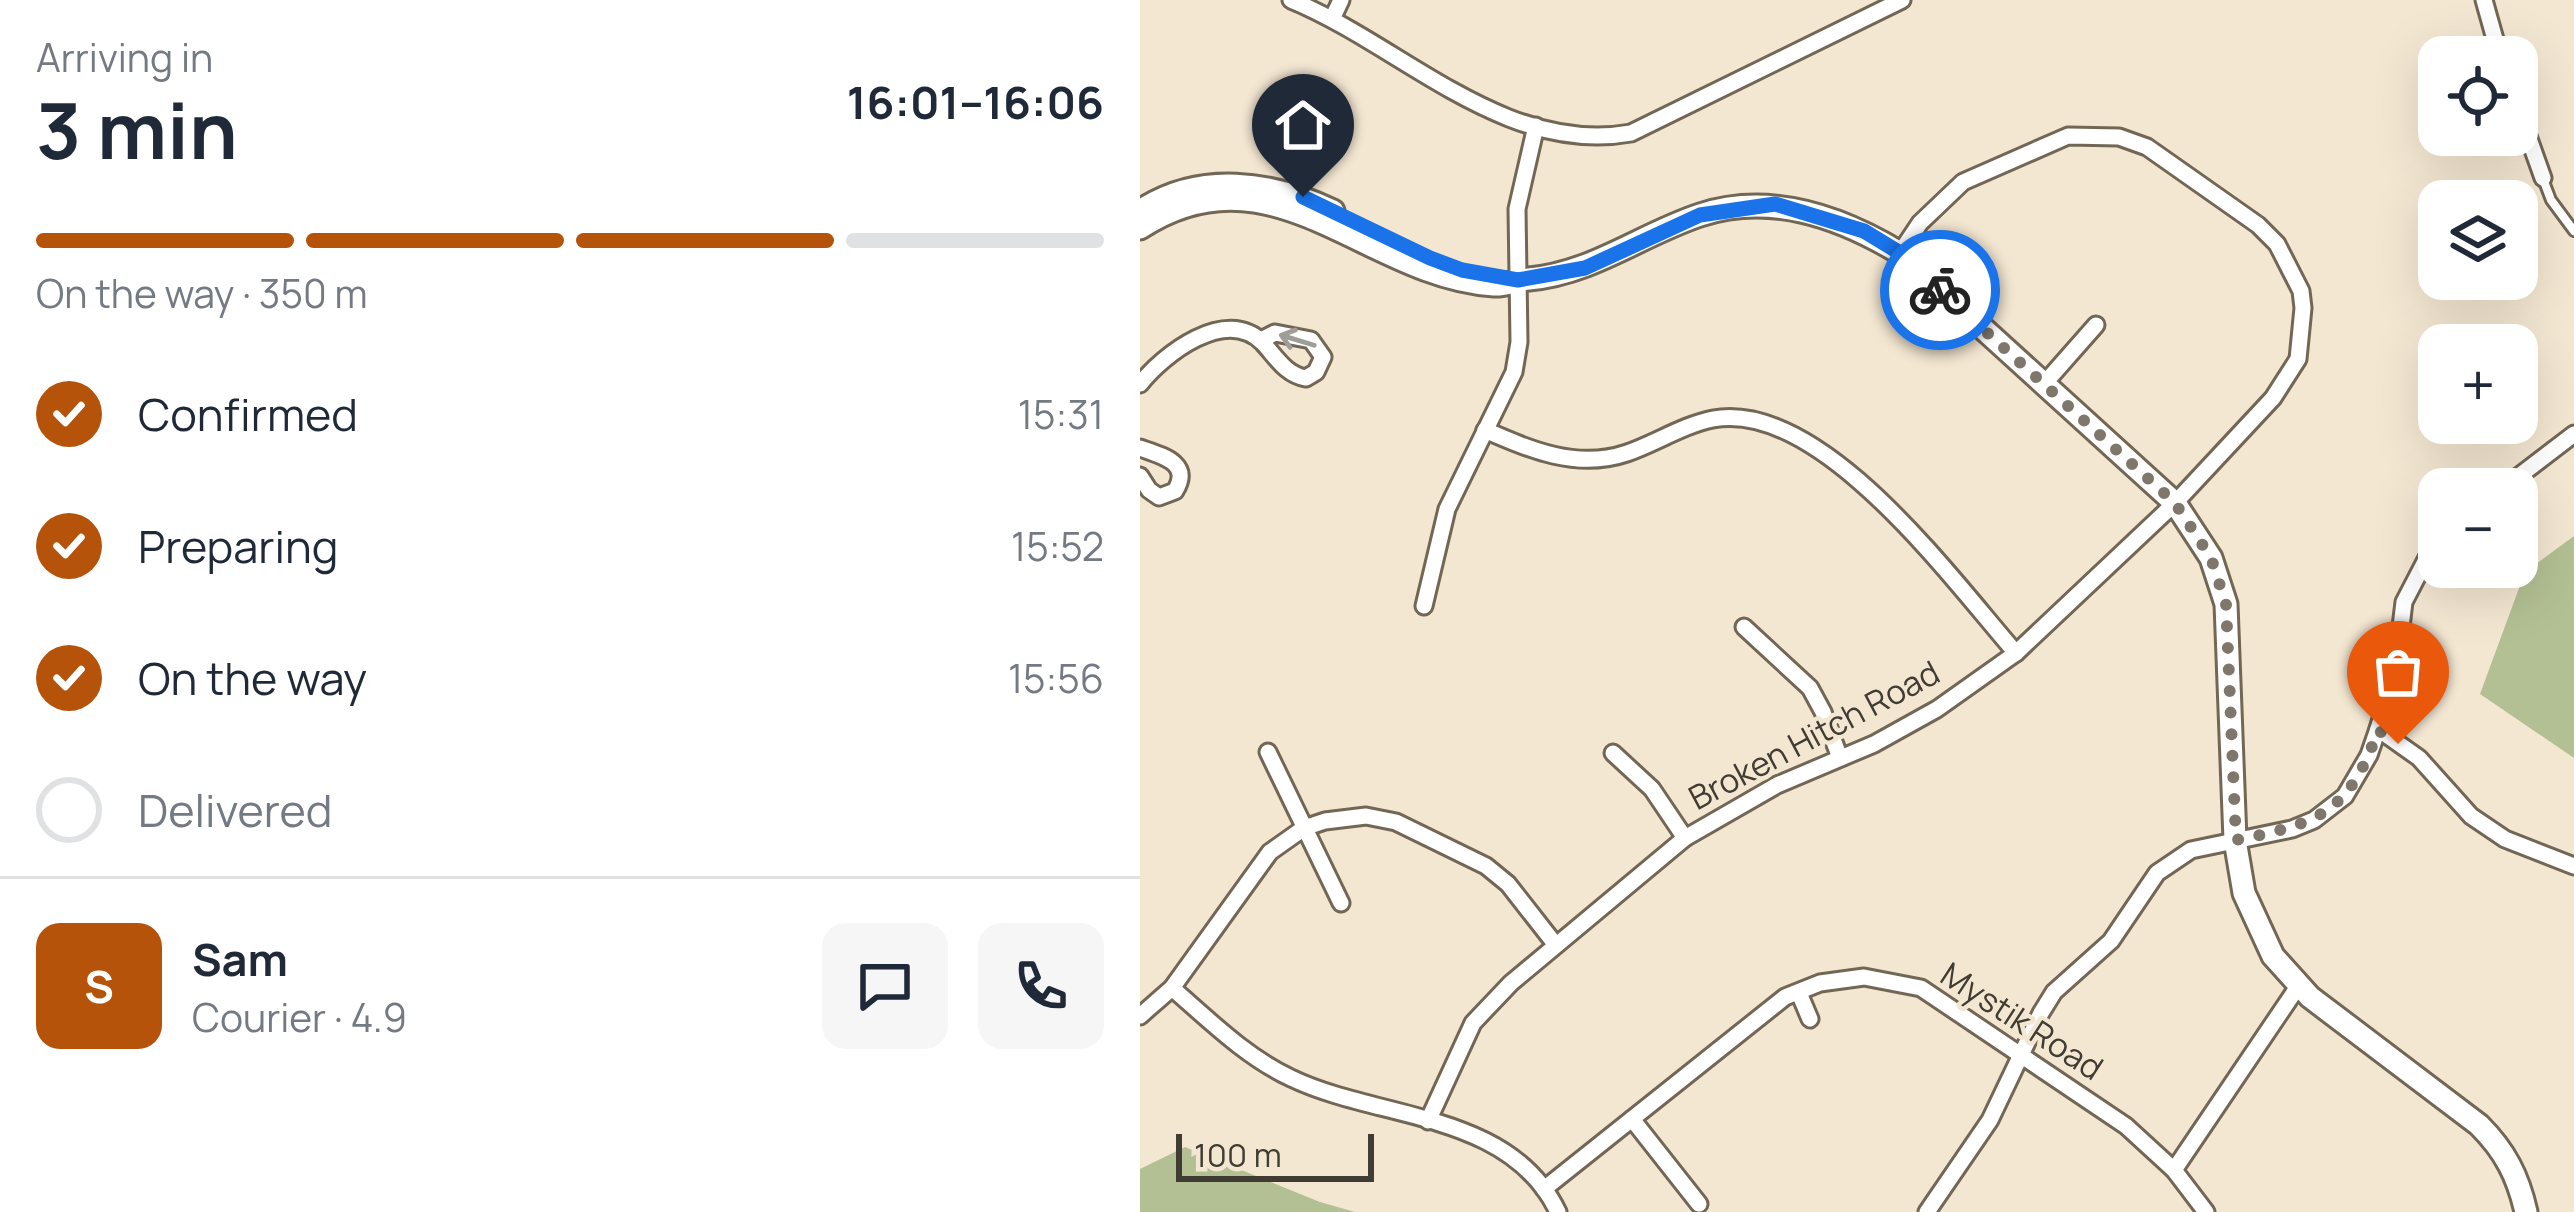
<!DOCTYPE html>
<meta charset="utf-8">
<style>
:root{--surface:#fff;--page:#f6f6f7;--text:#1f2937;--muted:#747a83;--line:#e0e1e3;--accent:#b45309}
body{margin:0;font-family:Manrope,sans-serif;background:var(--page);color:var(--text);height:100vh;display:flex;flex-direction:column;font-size:45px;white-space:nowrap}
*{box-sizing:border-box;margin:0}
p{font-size:39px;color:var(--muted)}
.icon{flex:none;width:66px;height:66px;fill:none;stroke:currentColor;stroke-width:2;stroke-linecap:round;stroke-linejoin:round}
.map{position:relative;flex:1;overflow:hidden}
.panel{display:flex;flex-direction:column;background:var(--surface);width:1140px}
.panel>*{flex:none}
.buttons{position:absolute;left:1278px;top:36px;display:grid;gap:24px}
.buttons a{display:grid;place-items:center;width:120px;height:120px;border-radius:24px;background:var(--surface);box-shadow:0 12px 48px #0002;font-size:60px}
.scale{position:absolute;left:36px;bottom:30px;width:198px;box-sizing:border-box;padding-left:12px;border:6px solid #403b33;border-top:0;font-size:33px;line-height:42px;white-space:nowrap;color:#403b33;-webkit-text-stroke:9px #f4e7d2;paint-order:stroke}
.pin{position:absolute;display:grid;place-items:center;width:102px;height:102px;color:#fff;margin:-123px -51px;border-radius:50% 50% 50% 0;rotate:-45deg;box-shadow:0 0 12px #0007}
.pin .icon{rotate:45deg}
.courier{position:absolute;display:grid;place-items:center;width:120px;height:120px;margin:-60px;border:9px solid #1a73e8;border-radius:50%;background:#fff;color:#222;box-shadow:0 3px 15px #0007}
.overview em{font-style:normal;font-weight:700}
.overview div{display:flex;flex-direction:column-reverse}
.overview{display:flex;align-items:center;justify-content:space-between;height:204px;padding:0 36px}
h1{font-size:78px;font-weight:700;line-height:90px}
.bar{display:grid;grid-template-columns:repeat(4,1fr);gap:18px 12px;align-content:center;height:144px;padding:0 36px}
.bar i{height:15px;border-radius:9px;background:var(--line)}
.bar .active{background:var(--accent)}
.bar p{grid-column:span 4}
.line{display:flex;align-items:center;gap:30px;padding:0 36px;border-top:3px solid var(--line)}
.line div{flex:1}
.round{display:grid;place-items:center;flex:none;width:126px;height:126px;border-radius:24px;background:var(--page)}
ol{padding:0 36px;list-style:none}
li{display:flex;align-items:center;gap:36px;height:132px}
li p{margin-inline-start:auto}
li .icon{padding:12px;border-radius:50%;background:var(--accent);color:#fff;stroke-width:4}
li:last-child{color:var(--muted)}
li i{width:66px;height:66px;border:6px solid var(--line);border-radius:50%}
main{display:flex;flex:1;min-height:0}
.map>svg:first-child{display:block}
</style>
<main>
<section class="panel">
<div class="overview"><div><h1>3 min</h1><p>Arriving in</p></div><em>16:01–16:06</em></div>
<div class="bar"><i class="active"></i><i class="active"></i><i class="active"></i><i></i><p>On the way · 350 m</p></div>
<ol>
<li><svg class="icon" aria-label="check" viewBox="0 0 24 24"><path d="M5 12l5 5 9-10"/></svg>Confirmed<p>15:31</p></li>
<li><svg class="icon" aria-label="check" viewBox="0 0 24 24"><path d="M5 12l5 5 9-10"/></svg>Preparing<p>15:52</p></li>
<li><svg class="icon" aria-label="check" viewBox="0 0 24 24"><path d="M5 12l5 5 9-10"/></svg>On the way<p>15:56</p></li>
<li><i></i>Delivered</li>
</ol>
<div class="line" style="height:216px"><b class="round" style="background:var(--accent);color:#fff">S</b><div><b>Sam</b><p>Courier · 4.9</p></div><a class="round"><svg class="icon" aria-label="chat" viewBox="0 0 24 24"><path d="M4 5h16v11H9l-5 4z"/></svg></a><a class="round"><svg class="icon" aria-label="phone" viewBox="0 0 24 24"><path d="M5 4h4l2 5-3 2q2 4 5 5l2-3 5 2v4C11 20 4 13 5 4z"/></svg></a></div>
</section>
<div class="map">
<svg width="1434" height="1212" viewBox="0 0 1434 1212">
<rect width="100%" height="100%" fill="#f4e7d2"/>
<g fill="#b3c093">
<polygon points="1434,536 1434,758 1340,694 1385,572"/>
<polygon points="45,1147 180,1202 215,1212 0,1212 0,1169"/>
</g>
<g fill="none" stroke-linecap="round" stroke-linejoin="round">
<g stroke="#726755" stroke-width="14">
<polyline id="lane" points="1403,179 1411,200 1434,231"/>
</g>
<g stroke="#726755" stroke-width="21">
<g id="street">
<path d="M151,0C261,45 364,156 491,133L762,0"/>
<polyline points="1344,0 1360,57"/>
<polyline points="193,17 201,0"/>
<polyline points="1377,105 1403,178"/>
<path d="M0,384C23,355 86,305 123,343C136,357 146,375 166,378L176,372L183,357L171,340L135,333L121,340"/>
<polyline points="904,384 956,325"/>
<path d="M345,430C391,450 437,470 487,453C516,443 543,425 573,419C681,399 812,580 876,653"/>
<path d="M0,448C23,456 52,463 35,491L19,497L9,490L0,476"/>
<polyline points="1362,489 1434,434"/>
<polyline points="284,606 307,509 374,372 379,342 377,209 396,126"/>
<polyline points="604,627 670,688 683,712 700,758"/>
<polyline points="1238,729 1279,758 1331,816 1365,839 1434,866"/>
<polyline points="128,752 201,903"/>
<polyline points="473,753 512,789 545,838"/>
<path d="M32,988C69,1020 106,1057 151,1078C238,1120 370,1111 418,1212"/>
<polyline points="659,993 670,1019"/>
<polyline points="0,1016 32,988 130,852 164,828 185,821 226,816 256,822 346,866 368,884 415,944"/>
<polyline points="492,1119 559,1204"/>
<polyline points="288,1121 333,1023 371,983 545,838 637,785 734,744 797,709 876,653 1035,503 1133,398 1158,359 1163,308 1161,291 1137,244 1118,225 1007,147 979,137 928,136 823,182 780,223 760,253"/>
<polyline points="1034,1170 1159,985"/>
<polyline points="404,1189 645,997 680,983 724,977 781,988 986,1126 1034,1170 1066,1212"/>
<polyline points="787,1212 850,1120 901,1013 914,992 971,941 1017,873 1051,850 1152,829 1174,820 1205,796 1229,755 1238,729 1256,668 1264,602 1290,552 1299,542"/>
</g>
</g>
<g stroke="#726755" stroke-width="27">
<g id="secondary">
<path d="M0,211C60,171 132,182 193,211"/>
<path d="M0,228C132,141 226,277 354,285C365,286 377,280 389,279C453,273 500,235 560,215C630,192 699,216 760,253L1035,503L1071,558L1086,604L1095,840L1104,893L1133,956L1170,997L1339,1125C1365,1151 1378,1176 1386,1212"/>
</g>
</g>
<use href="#lane" stroke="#fff" stroke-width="8"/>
<use href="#street" stroke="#fff" stroke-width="15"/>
<use href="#secondary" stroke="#fff" stroke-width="21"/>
</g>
<defs><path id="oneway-shaft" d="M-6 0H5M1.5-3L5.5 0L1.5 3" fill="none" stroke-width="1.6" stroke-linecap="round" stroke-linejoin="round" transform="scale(3)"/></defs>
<use stroke="#a09d99" href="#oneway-shaft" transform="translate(157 340) rotate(-163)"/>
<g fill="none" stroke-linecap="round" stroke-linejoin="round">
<path stroke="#7f776b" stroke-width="12" stroke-dasharray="0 21.6" d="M800,290L1035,503L1071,558L1086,604L1096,840C1177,824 1210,813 1238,730L1258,744"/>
<polyline stroke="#1a73e8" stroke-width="15" points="163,197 290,258 322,270 378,280 445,268 560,215 635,204 724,231 760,253 800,290"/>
</g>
<g text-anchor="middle" stroke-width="9" stroke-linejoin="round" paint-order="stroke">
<g font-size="33" fill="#403b33" stroke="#f4e7d2">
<text transform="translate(674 735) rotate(-28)" y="12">Broken Hitch Road</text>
<text transform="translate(882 1021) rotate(33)" y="12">Mystik Road</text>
</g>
</g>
</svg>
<div class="buttons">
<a><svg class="icon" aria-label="locate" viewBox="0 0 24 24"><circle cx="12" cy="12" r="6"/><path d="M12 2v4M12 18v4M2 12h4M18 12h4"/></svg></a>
<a><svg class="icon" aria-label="layers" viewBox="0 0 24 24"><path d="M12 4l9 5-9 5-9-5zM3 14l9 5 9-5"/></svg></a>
<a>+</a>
<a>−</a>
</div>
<div class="scale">100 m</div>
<div class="pin" style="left:1258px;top:744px;background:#ea580c"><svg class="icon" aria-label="bag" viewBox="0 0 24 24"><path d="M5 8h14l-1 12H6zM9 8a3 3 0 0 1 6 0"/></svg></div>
<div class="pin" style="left:163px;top:197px;background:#1f2937"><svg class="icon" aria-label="home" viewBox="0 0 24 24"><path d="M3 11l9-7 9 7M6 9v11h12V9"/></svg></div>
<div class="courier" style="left:800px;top:290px"><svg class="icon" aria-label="bike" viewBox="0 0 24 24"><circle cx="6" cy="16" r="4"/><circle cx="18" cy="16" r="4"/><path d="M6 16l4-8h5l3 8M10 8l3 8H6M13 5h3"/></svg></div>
</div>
</main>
